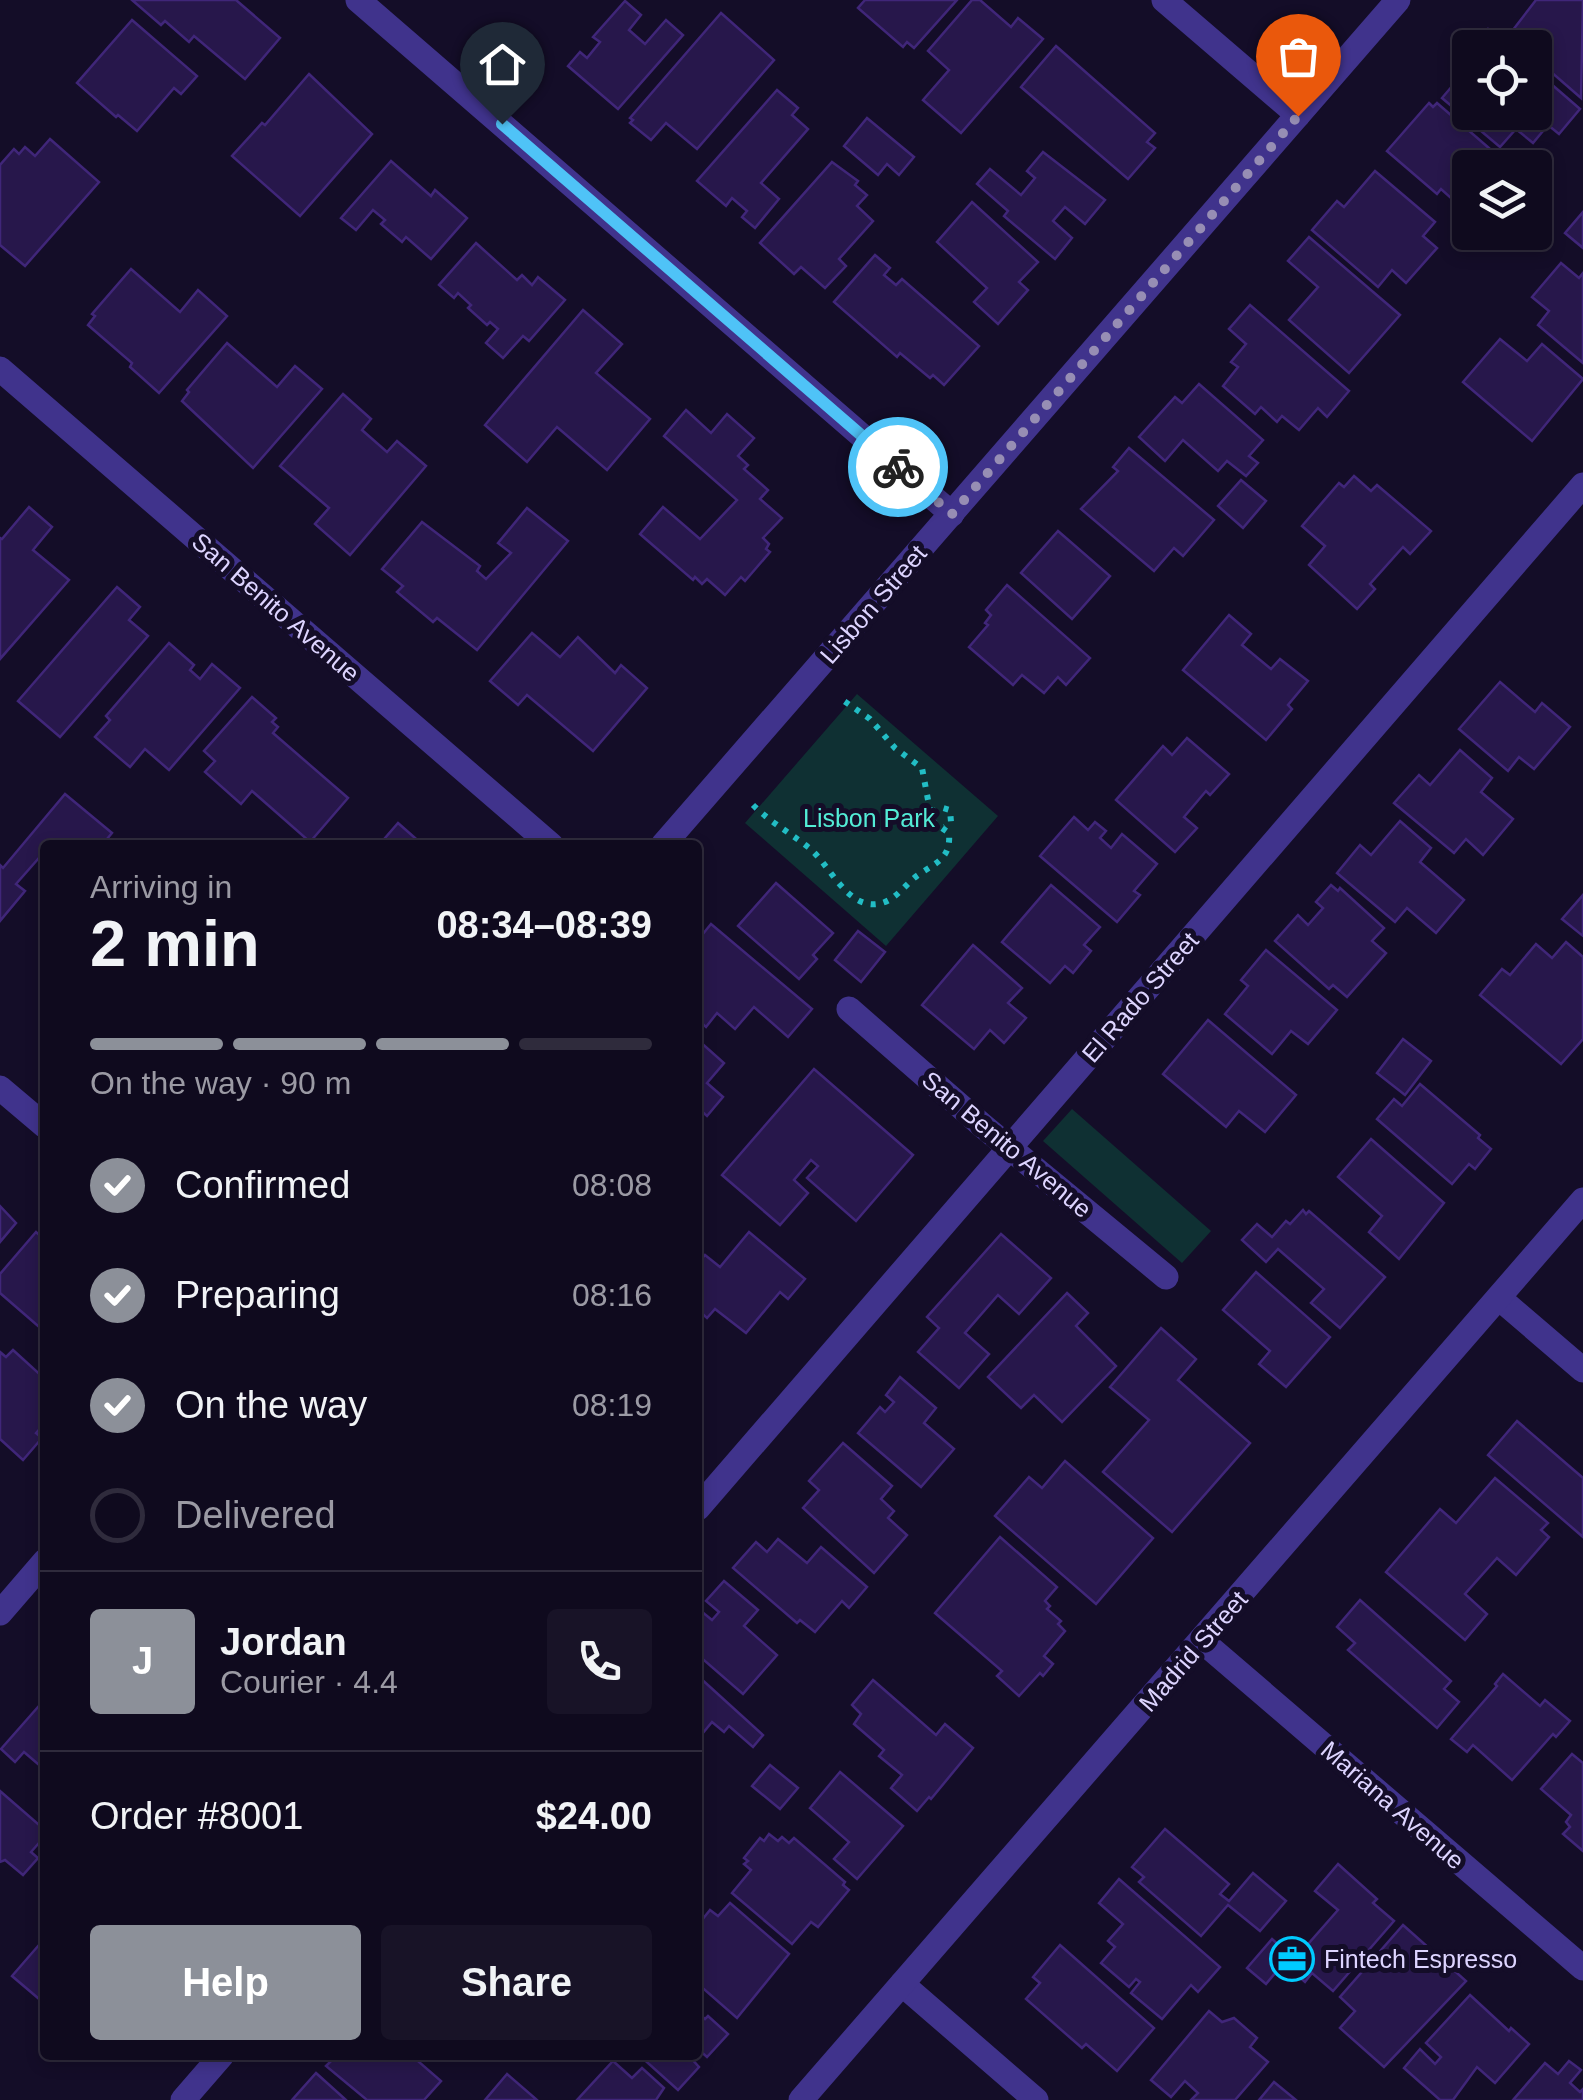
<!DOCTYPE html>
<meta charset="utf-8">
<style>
:root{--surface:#0f0a1e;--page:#181327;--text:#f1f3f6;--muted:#9b9aa4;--line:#2f2b3c;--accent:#8c9099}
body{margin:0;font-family:Arial,sans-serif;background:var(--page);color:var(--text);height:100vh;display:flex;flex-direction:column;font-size:38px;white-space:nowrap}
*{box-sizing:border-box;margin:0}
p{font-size:32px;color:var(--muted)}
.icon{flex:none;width:55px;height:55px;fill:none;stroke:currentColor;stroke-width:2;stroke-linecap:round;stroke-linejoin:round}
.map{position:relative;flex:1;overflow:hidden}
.panel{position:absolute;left:40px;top:840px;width:662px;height:1220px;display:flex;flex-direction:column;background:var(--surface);border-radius:10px;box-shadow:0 5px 15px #0003,0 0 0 2px var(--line)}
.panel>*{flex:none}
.buttons{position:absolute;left:1452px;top:30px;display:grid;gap:20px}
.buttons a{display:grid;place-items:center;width:100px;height:100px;border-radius:10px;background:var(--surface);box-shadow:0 5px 15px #0003,0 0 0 2px var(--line);font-size:50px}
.pin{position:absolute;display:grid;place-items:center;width:85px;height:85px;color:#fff;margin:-102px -42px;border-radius:50% 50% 50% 0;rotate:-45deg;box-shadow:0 0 10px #0007}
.pin .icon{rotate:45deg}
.courier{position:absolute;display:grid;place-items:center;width:100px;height:100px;margin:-50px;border:8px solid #4fc3f7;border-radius:50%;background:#fff;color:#222;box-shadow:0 2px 12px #0007}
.head em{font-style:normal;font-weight:700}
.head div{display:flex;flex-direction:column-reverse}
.head{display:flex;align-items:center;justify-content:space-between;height:170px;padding:0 50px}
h1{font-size:65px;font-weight:700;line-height:75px}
.bar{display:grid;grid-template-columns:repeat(4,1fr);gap:15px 10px;align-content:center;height:120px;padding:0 50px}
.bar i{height:12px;border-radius:8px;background:var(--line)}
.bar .on{background:var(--accent)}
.bar p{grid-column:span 4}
.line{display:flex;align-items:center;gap:25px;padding:0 50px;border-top:2px solid var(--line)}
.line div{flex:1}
.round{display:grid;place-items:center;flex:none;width:105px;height:105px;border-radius:10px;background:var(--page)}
ol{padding:0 50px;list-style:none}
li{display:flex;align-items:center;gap:30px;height:110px}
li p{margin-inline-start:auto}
li .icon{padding:10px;border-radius:50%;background:var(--accent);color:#fff;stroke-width:4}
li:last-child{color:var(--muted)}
li i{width:55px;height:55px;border:5px solid var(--line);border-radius:50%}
.action{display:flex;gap:20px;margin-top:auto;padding:20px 50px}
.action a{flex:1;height:115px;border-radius:10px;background:var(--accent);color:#fff;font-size:40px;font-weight:700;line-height:115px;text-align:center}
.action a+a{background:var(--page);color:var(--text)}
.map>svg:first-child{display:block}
</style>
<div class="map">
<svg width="1583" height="2100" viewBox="0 0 1583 2100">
<rect width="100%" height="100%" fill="#140d28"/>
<g fill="#0f3033">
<polygon points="857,694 998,816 886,946 745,823"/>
<polygon points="1072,1109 1211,1231 1182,1263 1043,1141"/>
</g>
<g fill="#27174b" stroke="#402679" stroke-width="2.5">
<polygon points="132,0 236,0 280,38 245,79 194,36 189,42 165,21 161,25"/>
<polygon points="865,0 957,0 914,48 907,42 903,47 858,8"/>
<polygon points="972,0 980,0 1011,27 1018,18 1043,39 961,133 923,100 949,70 928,51"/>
<polygon points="1536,0 1583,0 1581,98 1535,58 1535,48 1523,48 1509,35"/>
<polygon points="625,1 641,15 629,30 645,44 666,20 683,35 618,109 568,66 580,52 587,58 600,42 593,37"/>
<polygon points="721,13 774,60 697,149 666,123 651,140 630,123 633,120 630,118"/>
<polygon points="132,20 197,76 181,94 174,88 137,131 118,115 116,117 77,83"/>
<polygon points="1488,29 1510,48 1472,48"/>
<polygon points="1056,46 1155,133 1147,142 1155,148 1128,179 1021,87"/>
<polygon points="1535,70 1580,109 1559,134 1548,125 1533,143 1516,129 1500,147 1442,98 1465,71 1470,75 1470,112 1535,112"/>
<polygon points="309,74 372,134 300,216 232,156 262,123 265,125"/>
<polygon points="777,90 798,108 792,115 808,129 761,183 779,199 755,228 742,217 747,211 732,198 726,206 697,181"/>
<polygon points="1429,103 1433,107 1437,103 1512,168 1470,168 1470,215 1441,189 1437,194 1387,151"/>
<polygon points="867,118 914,157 899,175 887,164 878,175 844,146"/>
<polygon points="50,139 99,182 25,266 0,245 0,165 14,149 19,154 25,147 35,156"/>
<polygon points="1043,152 1105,200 1085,224 1065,207 1053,221 1072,238 1055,259 1004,216 1008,211 977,184 990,169 1021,195 1035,178 1027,171"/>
<polygon points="391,161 431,196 435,190 467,218 431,259 406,237 402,242 381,224 385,220 373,210 356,230 341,218"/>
<polygon points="832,162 858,181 855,185 867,195 857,206 873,221 839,259 846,266 825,288 801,267 794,274 760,243"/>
<polygon points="1375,171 1435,222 1423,236 1437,248 1406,283 1392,270 1378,287 1312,230 1337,201 1344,207"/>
<polygon points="972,202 1038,262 1019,282 1028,290 998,324 974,302 987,288 937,242"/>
<polygon points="1583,212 1583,248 1565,233"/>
<polygon points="1309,237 1400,315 1349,373 1289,320 1318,287 1288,261"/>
<polygon points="476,243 517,280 522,275 532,285 538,277 565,300 529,341 523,336 503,358 486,343 498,329 490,322 487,325 468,308 471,305 458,293 454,298 439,285"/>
<polygon points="875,255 890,268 884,275 896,285 902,279 979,346 944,385 933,375 930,378 900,353 897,357 834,302"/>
<polygon points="1561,263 1579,278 1583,273 1583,363 1538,325 1549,311 1532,297"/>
<polygon points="131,269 180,312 198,290 227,316 159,393 130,367 132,363 88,325 95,316 92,314"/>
<polygon points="1250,305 1349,391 1327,417 1318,408 1299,430 1282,416 1277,422 1261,407 1255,414 1223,386 1238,367 1231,362 1246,344 1229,329"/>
<polygon points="583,310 622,344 596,373 650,419 607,470 557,427 527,462 485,425"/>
<polygon points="1500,339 1527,361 1542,344 1583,379 1532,441 1463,382"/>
<polygon points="227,343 277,387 295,366 322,389 253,468 182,401 189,392 187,390"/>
<polygon points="1199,384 1263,440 1249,456 1258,463 1246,476 1227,461 1218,471 1183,440 1165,461 1139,437 1175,397 1182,403"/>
<polygon points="343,394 371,419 362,430 387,452 397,441 426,466 350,555 315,524 329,508 280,466"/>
<polygon points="686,410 711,433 727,414 754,438 738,456 748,465 744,469 768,490 760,499 782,518 763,538 769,544 766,549 770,552 745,581 741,577 725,595 707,579 702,584 695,577 693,580 640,534 663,507 700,539 737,500 664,436"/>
<polygon points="1129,448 1214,520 1183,556 1174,548 1154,571 1081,509 1118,471 1113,467"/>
<polygon points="1354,476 1371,491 1377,485 1431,531 1410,554 1403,547 1370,584 1375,589 1357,609 1309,565 1325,546 1302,526 1339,483 1344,487"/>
<polygon points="1241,480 1266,501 1243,528 1218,506"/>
<polygon points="29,507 52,527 33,550 69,580 0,659 0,538 2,539"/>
<polygon points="527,508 568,541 477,650 437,618 433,622 397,592 403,586 382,569 422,522 480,566 477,571 486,579 511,553 498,543"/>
<polygon points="1058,531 1110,576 1072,619 1021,573"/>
<polygon points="1007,585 1090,658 1066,685 1058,677 1044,693 1022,675 1013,685 969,647 988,625 985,623 991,615 986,610"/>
<polygon points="117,587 140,607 129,620 148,636 60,737 18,701"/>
<polygon points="1229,615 1251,634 1242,645 1271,669 1280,659 1308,681 1288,705 1292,709 1266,740 1183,670"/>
<polygon points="532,633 560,657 578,637 615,673 621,665 647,688 593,751 527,695 518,705 490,681"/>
<polygon points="169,643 194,665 190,670 200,679 212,664 240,688 169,770 145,749 130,767 95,737 110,720 106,716"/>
<polygon points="1500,682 1535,712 1542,703 1570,727 1534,769 1519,757 1508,771 1459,729"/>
<polygon points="252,697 276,718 272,722 278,727 273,733 348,798 310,842 252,791 241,804 205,772 215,761 204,751"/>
<polygon points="1187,738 1229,774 1210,795 1206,791 1184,817 1197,828 1175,852 1116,800 1163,746 1172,755"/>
<polygon points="1460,750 1492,778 1481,792 1513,819 1483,855 1466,839 1454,853 1394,803 1419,775 1430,785"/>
<polygon points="65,794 112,833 102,845 57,845 53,841 45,845 45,851 16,884 25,891 0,921 0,865 3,868"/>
<polygon points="1074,817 1088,830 1095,822 1106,831 1100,838 1111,848 1122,834 1157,864 1134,891 1140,895 1117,922 1040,856"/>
<polygon points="1400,821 1431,848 1420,862 1464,900 1436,933 1407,908 1395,922 1337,873 1360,845 1371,855"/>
<polygon points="398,823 423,845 379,845"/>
<polygon points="776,883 833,933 813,955 817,959 799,979 738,926"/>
<polygon points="1051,885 1100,927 1084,945 1091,951 1073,973 1065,966 1050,983 1002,942"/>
<polygon points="1331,885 1338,891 1340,888 1384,928 1372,941 1386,953 1347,997 1333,985 1329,989 1275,941 1298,915 1308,925 1323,908 1316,902"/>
<polygon points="1583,895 1583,936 1562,919"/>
<polygon points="711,924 812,1009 788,1037 754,1007 735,1029 717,1013 706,1027 698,1020 698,940"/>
<polygon points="858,931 885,952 861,982 835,960"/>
<polygon points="1566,942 1583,957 1583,1039 1561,1064 1480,995 1502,969 1510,975 1536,944 1552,958"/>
<polygon points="973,945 1022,988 1008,1003 1026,1018 1004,1043 990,1030 974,1049 922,1005"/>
<polygon points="1266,950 1337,1010 1308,1044 1291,1031 1272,1054 1225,1014 1248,986 1241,980"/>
<polygon points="1208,1020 1296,1095 1265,1132 1239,1111 1226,1127 1163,1074"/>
<polygon points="1403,1039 1431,1061 1405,1095 1377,1073"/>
<polygon points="698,1040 724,1063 707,1083 723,1097 707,1116 698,1108"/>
<polygon points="814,1069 913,1155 856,1221 807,1178 818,1166 811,1160 794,1180 808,1193 780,1225 722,1175"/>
<polygon points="1420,1084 1480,1135 1478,1138 1491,1149 1475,1169 1469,1164 1452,1184 1377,1119 1394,1099 1402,1106"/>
<polygon points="1371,1139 1444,1203 1399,1259 1369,1232 1382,1216 1338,1177"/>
<polygon points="0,1206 16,1223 0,1242"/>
<polygon points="1303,1210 1306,1214 1309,1211 1385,1277 1340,1328 1311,1303 1324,1289 1278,1249 1266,1262 1242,1240 1257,1224 1272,1237 1286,1221 1290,1224"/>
<polygon points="36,1232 45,1240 45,1332 0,1293 0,1274"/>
<polygon points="749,1232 805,1279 788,1299 780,1292 746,1333 715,1309 707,1318 698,1310 698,1263 705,1255 720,1267"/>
<polygon points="1001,1234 1051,1278 1019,1314 998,1295 965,1333 989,1354 959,1388 918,1352 939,1328 927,1317"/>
<polygon points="1256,1272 1330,1337 1286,1387 1259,1364 1270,1351 1223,1310"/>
<polygon points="1067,1293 1088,1313 1076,1326 1116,1366 1062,1422 1034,1395 1021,1408 988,1377"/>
<polygon points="1161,1328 1196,1359 1178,1380 1250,1443 1172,1532 1103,1472 1149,1420 1110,1387"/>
<polygon points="13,1350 45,1379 45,1423 36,1433 42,1438 23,1460 0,1439 0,1352 6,1357"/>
<polygon points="900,1377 936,1408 924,1423 954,1449 921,1487 858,1433 880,1407 885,1412 894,1402 886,1395"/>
<polygon points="1517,1421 1583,1478 1583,1537 1488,1455"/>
<polygon points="843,1443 892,1486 881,1499 894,1511 888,1518 907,1535 874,1573 803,1508 819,1490 809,1481"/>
<polygon points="1065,1461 1153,1538 1096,1604 995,1516 1029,1477 1042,1488"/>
<polygon points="1495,1478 1548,1523 1541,1530 1549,1537 1516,1575 1497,1558 1465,1594 1487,1614 1465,1640 1386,1572 1440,1509 1456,1523"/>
<polygon points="1000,1537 1057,1587 1045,1601 1050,1606 1047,1609 1061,1621 1058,1624 1065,1631 1044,1656 1053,1664 1043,1676 1040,1673 1019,1696 997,1676 1002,1671 935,1613"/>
<polygon points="778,1539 807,1563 821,1547 867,1587 849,1608 842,1601 815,1632 800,1620 797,1623 733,1568 756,1542 767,1552"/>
<polygon points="724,1581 758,1610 744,1626 777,1655 743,1694 698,1655 698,1615 701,1611 712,1620 719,1612 706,1601"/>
<polygon points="1360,1600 1451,1681 1444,1689 1459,1702 1437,1728 1348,1650 1355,1643 1337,1627"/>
<polygon points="1503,1674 1540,1706 1545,1700 1570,1721 1556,1737 1553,1734 1512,1780 1473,1745 1467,1752 1451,1739 1497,1686 1495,1684"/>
<polygon points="698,1676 763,1735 753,1747 729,1726 724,1732 712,1722 698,1739"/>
<polygon points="873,1680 936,1735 945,1724 973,1748 931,1799 929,1797 917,1811 891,1788 902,1775 879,1756 884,1750 854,1724 861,1714 852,1705"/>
<polygon points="45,1699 45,1770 24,1752 15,1762 1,1749"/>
<polygon points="1572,1754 1583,1763 1583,1851 1563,1834 1570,1827 1566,1822 1571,1815 1541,1789"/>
<polygon points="770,1765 798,1788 780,1809 752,1786"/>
<polygon points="840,1772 903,1826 857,1879 834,1859 849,1842 810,1808"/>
<polygon points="0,1791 45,1830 45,1836 31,1852 38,1858 23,1875 5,1860 0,1862"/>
<polygon points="1165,1829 1229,1884 1220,1894 1229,1901 1253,1873 1286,1901 1260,1931 1228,1905 1201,1936 1139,1882 1144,1877 1132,1867"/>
<polygon points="769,1834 778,1841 782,1837 789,1843 794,1838 845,1882 843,1885 849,1890 818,1927 811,1922 792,1944 732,1893 751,1870 744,1864 748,1861 744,1858 760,1838 764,1841"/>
<polygon points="1338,1864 1377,1899 1373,1903 1394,1921 1333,1991 1312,1973 1305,1982 1288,1967 1338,1910 1315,1891"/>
<polygon points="1119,1879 1220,1967 1198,1992 1191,1985 1162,2019 1131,1993 1140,1982 1136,1979 1129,1987 1101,1963 1115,1947 1108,1941 1123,1924 1099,1903"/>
<polygon points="730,1903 789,1954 737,2018 698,1984 698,1925 710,1910 718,1916"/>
<polygon points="1403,1925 1466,1981 1384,2067 1340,2028 1355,2011 1340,1997"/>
<polygon points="45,1938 45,2004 12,1976"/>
<polygon points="1272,1939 1290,1955 1266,1984 1247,1968"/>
<polygon points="1060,1945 1154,2028 1117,2071 1086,2044 1082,2048 1026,1999 1040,1983 1033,1977"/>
<polygon points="1470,1995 1509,2031 1511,2028 1529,2044 1495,2083 1477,2067 1453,2100 1440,2100 1404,2068 1420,2049 1435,2064 1441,2057 1426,2043"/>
<polygon points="1209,2011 1222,2022 1234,2018 1257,2038 1250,2047 1268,2062 1235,2100 1191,2100 1198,2093 1185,2081 1171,2097 1151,2080"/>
<polygon points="698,2013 705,2019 708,2016 728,2034 707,2057 698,2049"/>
<polygon points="337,2055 411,2055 441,2081 424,2100 367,2100 326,2066"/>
<polygon points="639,2055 688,2055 699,2067 678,2090"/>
<polygon points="613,2061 632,2078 642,2068 664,2088 656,2100 577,2100"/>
<polygon points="1569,2061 1581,2070 1570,2083 1580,2092 1583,2089 1583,2100 1513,2100 1545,2063 1558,2074"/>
<polygon points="316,2073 346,2100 292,2100"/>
<polygon points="507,2074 537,2100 485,2100"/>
<polygon points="1274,2082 1296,2100 1259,2100"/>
</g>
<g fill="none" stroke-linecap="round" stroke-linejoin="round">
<g stroke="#22bdc5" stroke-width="6" stroke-dasharray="5 8" stroke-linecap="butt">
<path d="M753,805C770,822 789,832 808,847C829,863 846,908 877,904C896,902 906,882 921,873C938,862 951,857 949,833L932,821L922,768L895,748L870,719L844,701"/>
<polyline points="933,813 940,807 950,810 951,822 945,827"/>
</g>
<g stroke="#40338c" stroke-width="25">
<polyline points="358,0 952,514"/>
<polyline points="1164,0 1298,115"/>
<polyline points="0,369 551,845"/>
<polyline points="663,845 1398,0"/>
<polyline points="849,1009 983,1126 1166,1277"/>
<polyline points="0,1088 45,1126"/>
<polyline points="1499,1298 1583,1370"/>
<polyline points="698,1508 1583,485"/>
<polyline points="0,1613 45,1561"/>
<polyline points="1202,1641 1583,1968"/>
<polyline points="902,1984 1036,2100"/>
<polyline points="183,2100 222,2055"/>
<polyline points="801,2100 1583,1200"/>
</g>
</g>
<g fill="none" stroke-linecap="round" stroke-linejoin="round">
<polyline stroke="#978eb4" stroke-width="10" stroke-dasharray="0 18" points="898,467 952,514 1298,116"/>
<polyline stroke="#4fc3f7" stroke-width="12" points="502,124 898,467"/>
</g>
<defs>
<g id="office-ring" transform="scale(2.25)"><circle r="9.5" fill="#140d28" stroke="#00caff" stroke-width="1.5"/><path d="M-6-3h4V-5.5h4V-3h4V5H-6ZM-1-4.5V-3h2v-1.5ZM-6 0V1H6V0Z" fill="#00caff"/></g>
</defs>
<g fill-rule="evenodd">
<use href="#office-ring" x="1292" y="1959"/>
</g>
<g text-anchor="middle" stroke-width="10" stroke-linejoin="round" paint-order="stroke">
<g font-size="25" fill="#ddd4ff" stroke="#140d28">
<text transform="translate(873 604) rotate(-49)" y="9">Lisbon Street</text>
<text transform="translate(276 607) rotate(41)" y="9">San Benito Avenue</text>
<text transform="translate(1140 997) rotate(-49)" y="9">El Rado Street</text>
<text transform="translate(1007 1144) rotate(40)" y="9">San Benito Avenue</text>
<text transform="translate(1193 1651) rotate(-49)" y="9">Madrid Street</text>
<text transform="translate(1393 1805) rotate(41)" y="9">Mariana Avenue</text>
</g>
<g font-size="25" fill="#53ecd6" stroke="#140d28">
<text x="869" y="827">Lisbon Park</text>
</g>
<g font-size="25" fill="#ddd4ff" stroke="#140d28" text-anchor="start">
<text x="1324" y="1968">Fintech Espresso</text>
</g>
</g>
</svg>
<div class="buttons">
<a><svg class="icon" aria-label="locate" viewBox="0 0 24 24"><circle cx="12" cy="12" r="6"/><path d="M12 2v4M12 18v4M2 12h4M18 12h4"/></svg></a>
<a><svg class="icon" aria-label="layers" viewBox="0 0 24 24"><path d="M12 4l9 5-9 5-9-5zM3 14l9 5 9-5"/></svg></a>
</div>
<div class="pin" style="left:1298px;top:116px;background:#ea580c"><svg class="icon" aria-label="bag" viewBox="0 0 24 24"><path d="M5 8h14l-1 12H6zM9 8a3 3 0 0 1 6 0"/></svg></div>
<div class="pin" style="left:502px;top:124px;background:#1f2937"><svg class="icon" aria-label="home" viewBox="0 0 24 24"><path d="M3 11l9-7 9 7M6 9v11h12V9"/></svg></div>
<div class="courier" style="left:898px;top:467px"><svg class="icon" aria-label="bike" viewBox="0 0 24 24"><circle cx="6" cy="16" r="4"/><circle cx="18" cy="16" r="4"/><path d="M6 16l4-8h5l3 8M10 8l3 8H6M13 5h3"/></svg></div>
<section class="panel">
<div class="head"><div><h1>2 min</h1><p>Arriving in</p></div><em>08:34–08:39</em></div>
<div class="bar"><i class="on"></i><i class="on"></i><i class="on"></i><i></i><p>On the way · 90 m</p></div>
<ol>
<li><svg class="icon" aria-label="check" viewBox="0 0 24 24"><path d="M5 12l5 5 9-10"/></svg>Confirmed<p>08:08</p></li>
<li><svg class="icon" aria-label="check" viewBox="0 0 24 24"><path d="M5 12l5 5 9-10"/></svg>Preparing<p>08:16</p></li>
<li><svg class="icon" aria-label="check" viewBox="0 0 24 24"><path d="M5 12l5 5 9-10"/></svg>On the way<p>08:19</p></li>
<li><i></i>Delivered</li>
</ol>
<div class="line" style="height:180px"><b class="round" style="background:var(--accent);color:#fff">J</b><div><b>Jordan</b><p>Courier · 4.4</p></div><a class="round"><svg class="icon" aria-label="phone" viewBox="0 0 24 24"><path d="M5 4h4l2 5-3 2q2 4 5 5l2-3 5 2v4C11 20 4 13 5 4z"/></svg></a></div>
<div class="line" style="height:130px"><div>Order #8001</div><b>$24.00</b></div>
<div class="action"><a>Help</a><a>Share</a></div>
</section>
</div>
